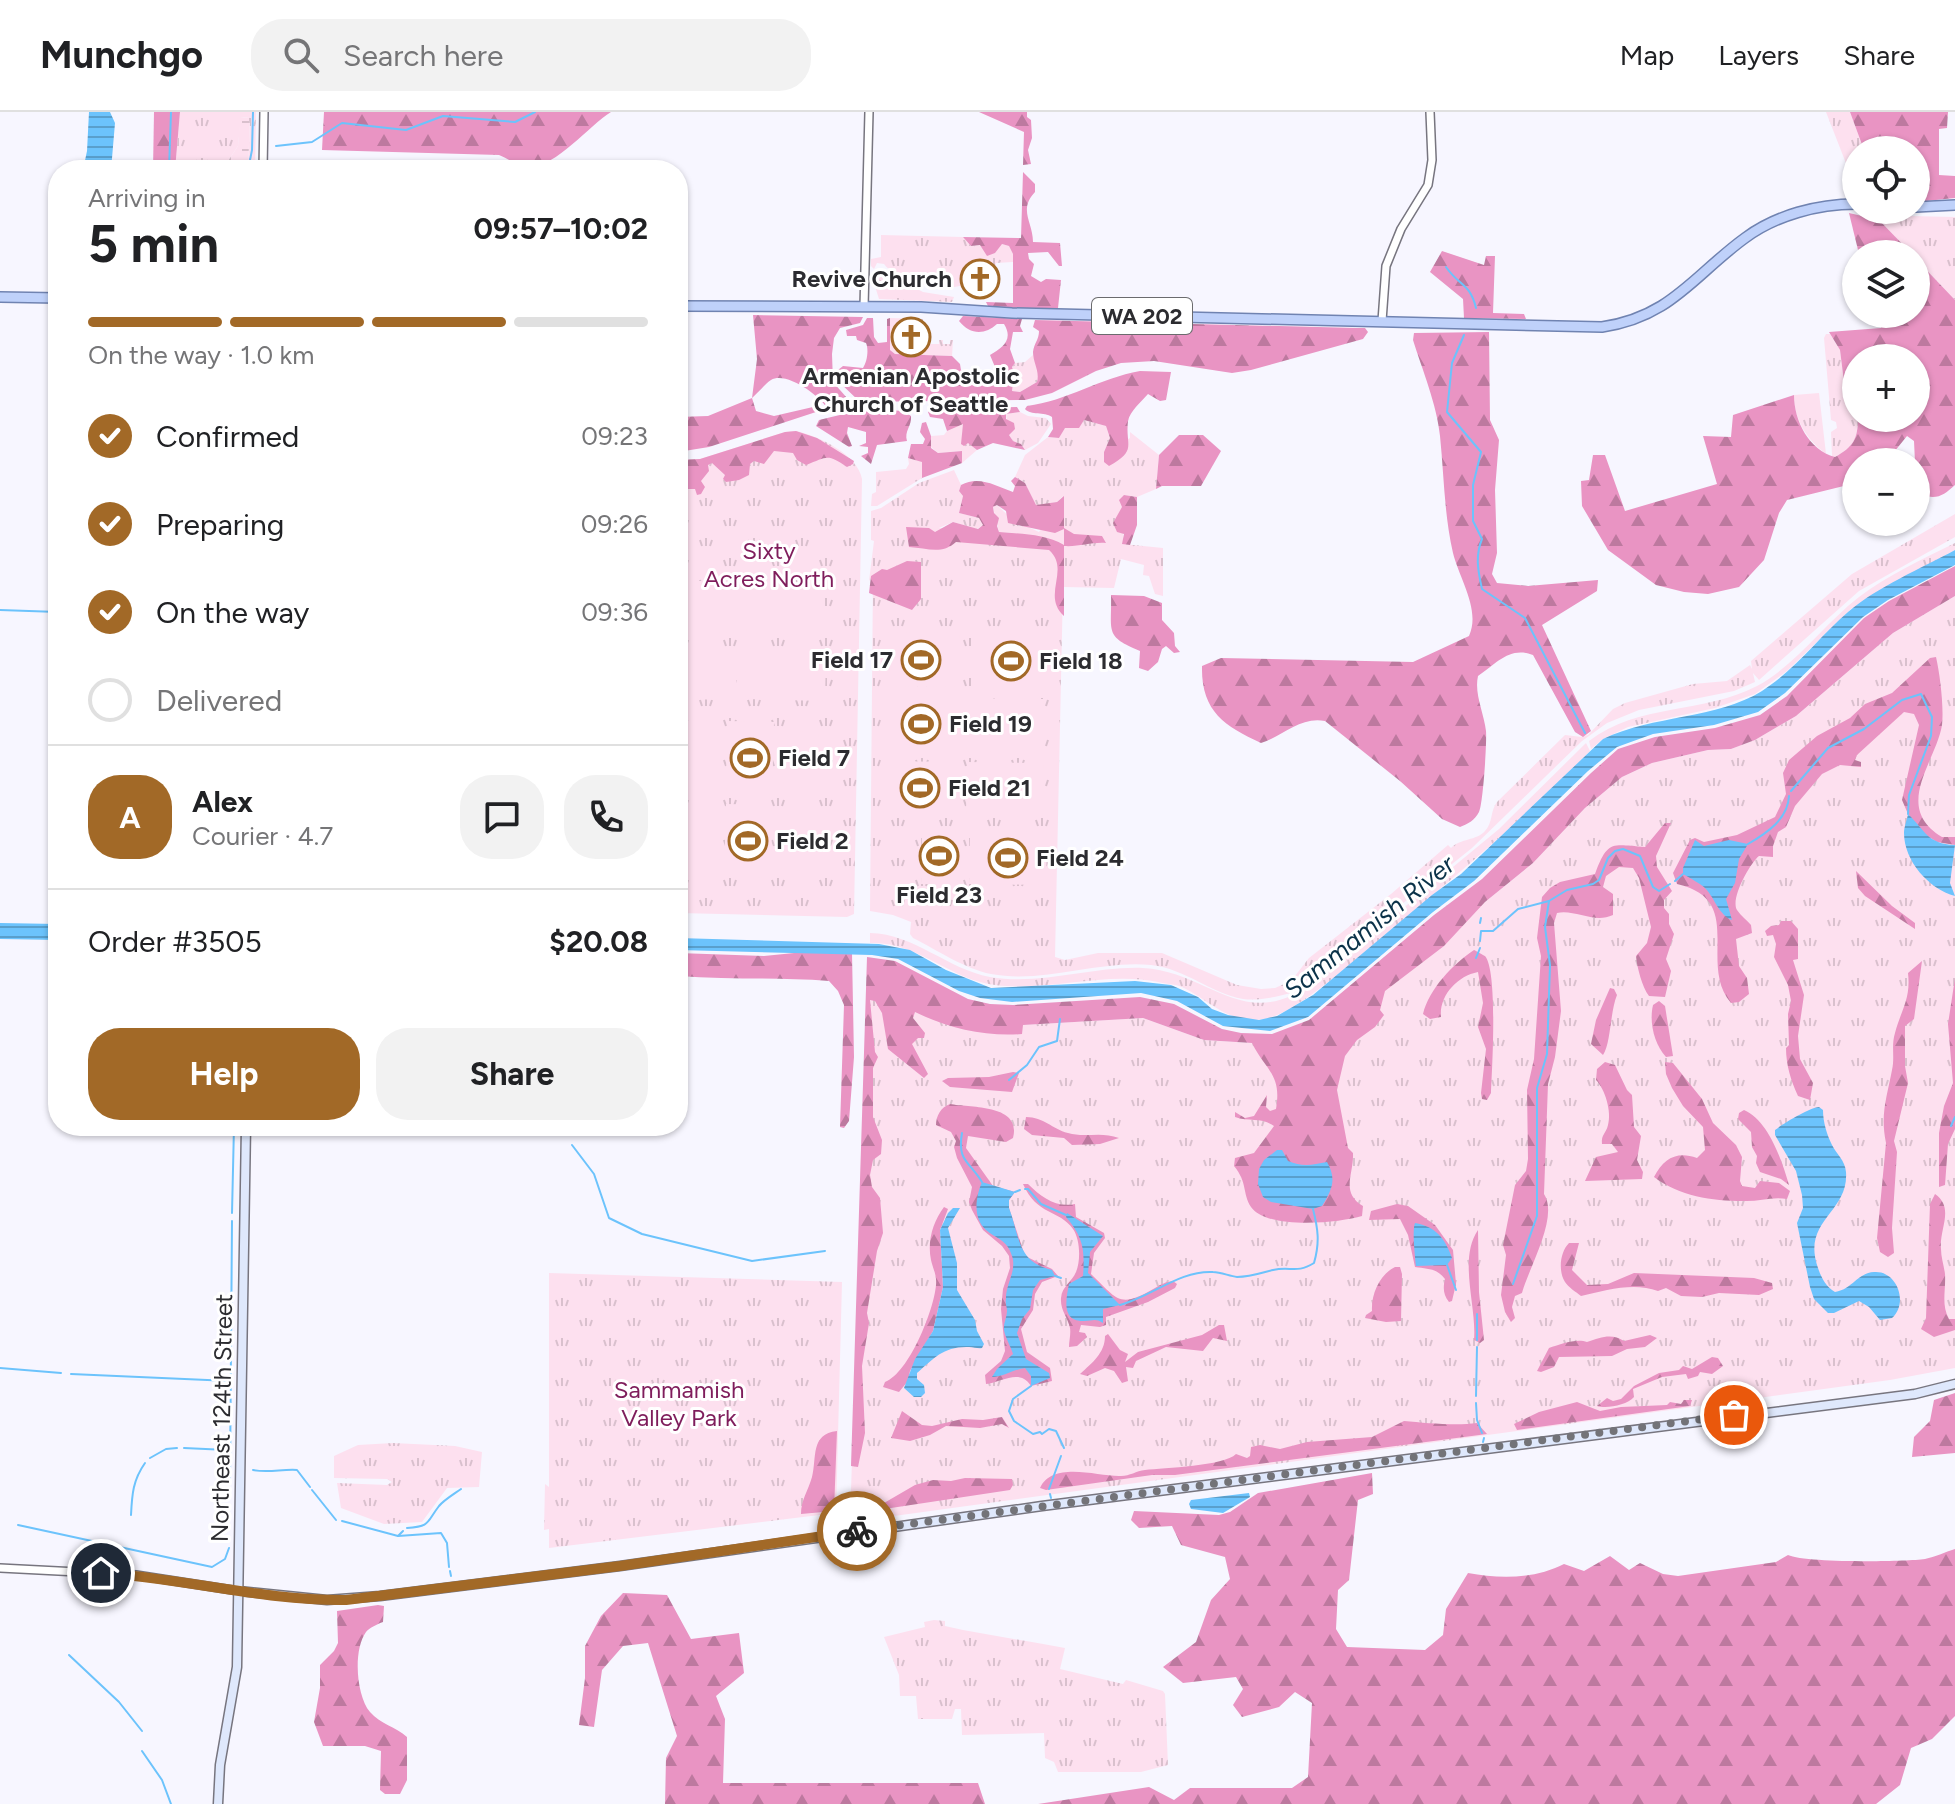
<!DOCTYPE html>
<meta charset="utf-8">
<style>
:root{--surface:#fff;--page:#f2f2f2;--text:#202124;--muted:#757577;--line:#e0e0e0;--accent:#a26927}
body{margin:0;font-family:Figtree,sans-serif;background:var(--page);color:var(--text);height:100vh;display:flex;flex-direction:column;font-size:30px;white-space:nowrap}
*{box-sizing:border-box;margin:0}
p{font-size:26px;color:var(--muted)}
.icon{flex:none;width:44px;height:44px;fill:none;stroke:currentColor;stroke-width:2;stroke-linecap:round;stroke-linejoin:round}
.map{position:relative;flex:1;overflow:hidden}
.drawer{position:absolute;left:48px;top:48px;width:640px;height:976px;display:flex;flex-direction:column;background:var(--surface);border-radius:32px;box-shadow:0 2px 6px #0004}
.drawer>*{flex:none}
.buttons{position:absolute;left:1842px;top:24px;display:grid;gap:16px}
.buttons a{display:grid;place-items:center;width:88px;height:88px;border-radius:50%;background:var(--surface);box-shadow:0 2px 6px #0004;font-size:40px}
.pin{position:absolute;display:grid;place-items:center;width:68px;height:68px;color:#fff;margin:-34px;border:4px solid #fff;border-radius:50%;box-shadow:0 2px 8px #0007}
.courier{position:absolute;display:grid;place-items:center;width:80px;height:80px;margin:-40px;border:6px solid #a26927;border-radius:50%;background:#fff;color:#222;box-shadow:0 2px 10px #0007}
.summary em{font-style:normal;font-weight:700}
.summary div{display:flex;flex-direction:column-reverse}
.summary{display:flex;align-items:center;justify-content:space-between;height:136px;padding:0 40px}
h1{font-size:52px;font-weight:700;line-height:60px}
.bar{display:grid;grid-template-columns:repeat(4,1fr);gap:12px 8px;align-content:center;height:96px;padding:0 40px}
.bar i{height:10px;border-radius:6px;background:var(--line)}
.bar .selected{background:var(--accent)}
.bar p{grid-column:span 4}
.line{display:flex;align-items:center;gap:20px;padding:0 40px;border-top:2px solid var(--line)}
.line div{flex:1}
.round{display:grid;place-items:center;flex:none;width:84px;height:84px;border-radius:32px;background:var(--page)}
ol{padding:0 40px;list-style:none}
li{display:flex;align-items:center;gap:24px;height:88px}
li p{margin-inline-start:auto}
li .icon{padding:8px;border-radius:50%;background:var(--accent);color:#fff;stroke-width:4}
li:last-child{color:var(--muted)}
li i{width:44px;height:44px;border:4px solid var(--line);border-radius:50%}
.button{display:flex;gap:16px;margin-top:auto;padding:16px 40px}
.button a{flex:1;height:92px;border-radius:32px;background:var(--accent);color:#fff;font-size:32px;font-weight:700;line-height:92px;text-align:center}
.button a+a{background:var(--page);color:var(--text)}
header{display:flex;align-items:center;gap:48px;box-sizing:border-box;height:112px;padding:0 40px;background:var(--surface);border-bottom:2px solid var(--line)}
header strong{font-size:38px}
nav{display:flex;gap:44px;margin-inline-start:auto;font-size:28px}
.search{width:560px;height:72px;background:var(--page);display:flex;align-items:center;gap:20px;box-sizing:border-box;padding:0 28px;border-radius:32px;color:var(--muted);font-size:30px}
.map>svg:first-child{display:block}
</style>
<header>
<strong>Munchgo</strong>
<div class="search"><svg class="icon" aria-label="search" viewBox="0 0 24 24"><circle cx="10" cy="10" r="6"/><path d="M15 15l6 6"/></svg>Search here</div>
<nav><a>Map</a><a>Layers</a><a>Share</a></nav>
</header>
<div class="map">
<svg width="1955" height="1692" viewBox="0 0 1955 1692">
<defs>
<pattern id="grass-tufts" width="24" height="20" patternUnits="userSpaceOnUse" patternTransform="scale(2)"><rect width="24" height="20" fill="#fde0ef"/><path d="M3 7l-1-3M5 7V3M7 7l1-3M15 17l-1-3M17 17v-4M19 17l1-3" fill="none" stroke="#d9c0cd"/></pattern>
<pattern id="forest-firs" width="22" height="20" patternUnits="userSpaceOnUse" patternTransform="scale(2)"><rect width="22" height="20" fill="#e994c3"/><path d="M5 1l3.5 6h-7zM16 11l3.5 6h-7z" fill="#bd799f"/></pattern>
<pattern id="wetland-marsh" width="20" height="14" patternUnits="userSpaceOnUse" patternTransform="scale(2)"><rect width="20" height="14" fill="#fde0ef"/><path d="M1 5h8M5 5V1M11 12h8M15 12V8" fill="none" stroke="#d9c0cd"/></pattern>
<pattern id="water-rules" width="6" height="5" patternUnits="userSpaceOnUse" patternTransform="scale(2)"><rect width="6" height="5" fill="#6cc3fc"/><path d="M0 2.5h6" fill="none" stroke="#599fcc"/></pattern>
</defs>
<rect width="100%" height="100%" fill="#f7f6ff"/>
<g fill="url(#grass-tufts)">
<polygon points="180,0 256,0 255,58 248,58 250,6 241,5 238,34 222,58 175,58"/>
<polygon points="1826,0 1850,0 1864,38 1856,38 1856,77"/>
<polygon points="1909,104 1955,105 1955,188 1916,147 1916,142 1912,142 1879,108"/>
<path d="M881,123L963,125L971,134L980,133L983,135L1002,132L1009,134L1013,142V150L996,151L995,160H965L964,173C941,179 928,176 906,165C896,160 890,160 884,152L877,151L874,157L871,154V147L881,145Z"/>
<polygon points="885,164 902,169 923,180 954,185 952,190 879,187 874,171 876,166"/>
<polygon points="890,206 923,207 923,217 918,217 912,212 907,214 905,218 900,218 900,236 925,236 926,232 939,232 939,228 943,228 943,232 950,232 950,228 953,228 952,244 895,242 890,238"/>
<path d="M1830,222L1840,238L1844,270L1856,299V306H1858C1858,327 1853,335 1835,345L1832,344L1831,320L1837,316L1836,310L1831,308L1824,226L1826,222Z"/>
<polygon points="1033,243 1039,262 1037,270 1020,280 1011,279 1014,261 1012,255 1015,251 1025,250"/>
<path d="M1819,281L1826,342C1807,328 1794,308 1794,283Z"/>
<polygon points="1020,300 1028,304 1046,306 1051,312 1038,331 1025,338 1021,332 1013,329 1009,323 1006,302"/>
<path d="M1084,308L1106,314L1110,326L1104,340L1130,326V320L1159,343L1156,377L1137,385L1124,383L1123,432L1163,436V484L1155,482L1149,464L1143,463L1144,453L1121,447L1114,476L1063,475L1055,845L1065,848L1098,841H1162L1237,873L1261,877L1275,876L1291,869L1309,846L1391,782L1448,733L1451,736C1461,726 1476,729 1485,719C1493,711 1490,699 1497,690L1565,623L1582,625L1588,623L1613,597L1625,591L1693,572L1727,569L1750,553L1752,557L1751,549L1852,462L1955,402V425L1859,479L1759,568L1753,561L1755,570L1734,579L1639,598L1607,611L1582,629L1472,736L1291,881C1276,885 1258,889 1243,887C1210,881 1186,857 1151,853C1098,848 1044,872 991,862C965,857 937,838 913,826L910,822L911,810L919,813L893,803L870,799L873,463L869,469L874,429L871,428V399L881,396L919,371L954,358L961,373L959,379L963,384L959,401L979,406L983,413L977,417L953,410L939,416L1011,421L999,420L993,395L997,393L1019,414H1026L1039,420L1063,384L1057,390L1036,394L1025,371L1015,365L1025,343L1048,325L1059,326L1065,315Z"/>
<polygon points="961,311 964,312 962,323 977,338 962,351 961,339 938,341 931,335 931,324 944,323 947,319"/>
<path d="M796,319C819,324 858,343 862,367L854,802L847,805L678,801V348L700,347L785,320Z"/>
<polygon points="908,346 922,349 922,366 877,394 871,394 872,382 876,380 876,360 906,357 909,352"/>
<path d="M1955,431V438L1851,497L1787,559L1755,582L1715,596L1628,615L1603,627L1591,637L1589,629C1638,591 1704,602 1757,574C1796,553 1824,512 1859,485C1888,463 1923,447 1955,431Z"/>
<polygon points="1955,484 1955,1256 1890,1268 850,1410 867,877 1023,913 1143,906 1204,928 1280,933 1485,790 1533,751 1585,696 1622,665 1652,651 1708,638 1731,637 1755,628 1796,604 1893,521"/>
<path d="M1586,631L1590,639C1522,709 1448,771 1374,832C1349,853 1295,902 1264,907C1229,913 1209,888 1182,875C1175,872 1166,872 1158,870C1105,859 1049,880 995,873C951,868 917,829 870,831V821C915,822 947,857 990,865C1041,874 1092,854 1143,856C1211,860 1245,923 1315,869L1499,717Z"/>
<polygon points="549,1161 842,1170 836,1401 549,1436 549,1417 544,1418 545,1372 549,1375"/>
<polygon points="393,1331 455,1334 482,1340 479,1375 447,1376 422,1410 384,1412 341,1396 337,1371 387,1373 392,1370 387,1367 334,1366 334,1344 358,1333"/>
<path d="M934,1508L945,1509V1514C984,1523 1024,1528 1065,1536L1060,1557L1123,1572L1126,1568L1163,1579L1165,1582L1168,1653L1141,1660H1058L1054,1650L1045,1646L1044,1621L962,1623L961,1597H955L952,1607H918L916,1584H900L899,1563L884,1525L925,1515L924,1510Z"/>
</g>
<g fill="url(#forest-firs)" fill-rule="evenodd">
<polygon points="154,0 180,0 175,58 153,58"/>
<path d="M324,0H611C588,14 550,63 522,54C514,52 507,46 499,43L322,38Z"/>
<polygon points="979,0 1027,0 1027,5 1031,8 1032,26 1028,38 1031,52 1023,53 1024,20"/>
<polygon points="1850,0 1948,0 1947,16 1939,17 1939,63 1955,64 1955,86 1916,90 1916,38 1864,38"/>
<path d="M1023,60L1035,72V80C1018,98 1033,110 1033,130L1060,131L1062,154H1059L1048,140L1028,141L1029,147L1034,152L1031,164L1041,170L1046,167L1061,168L1058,196H989L986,190L1013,191V142L1009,134L1002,132L995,141L987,144L980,133L971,134L963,125L1021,126Z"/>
<polygon points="1849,101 1879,108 1912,142 1859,142"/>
<polygon points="1442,139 1484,153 1486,144 1495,144 1493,201 1524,202 1526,207 1464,206 1463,187 1430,160"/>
<path d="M1916,147L1955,188V373C1944,383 1936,389 1921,382L1916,372L1914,329L1907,324L1886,350H1856V371L1787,388L1779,401L1764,448L1739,475L1708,482L1684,480L1656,473L1608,438L1582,394L1581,369L1589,368L1593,343H1605L1625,399L1717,372L1703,324L1731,325L1733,303L1794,283C1794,309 1809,338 1835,345C1853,335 1858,327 1858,306H1916V246H1856V299L1844,270L1840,238L1829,220L1881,216L1880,202H1916Z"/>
<path d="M753,203L863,205L860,211L840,216L834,226L832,242L833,270L847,286L848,292L827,296C819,283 786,259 771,268C765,272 758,281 752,286L756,299L774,304L813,295L816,300L709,335L678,340V305L708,304L752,286L757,247Z"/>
<path d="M963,204L1022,207L1020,214L1023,220H1013L1010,237L1015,251L1012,255L1014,261L1012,279L1020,280L1037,270C1040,259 1033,251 1033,240C1034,231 1039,228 1039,219L1033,215L1035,208L1356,216H1365L1368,220L1363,227L1251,258L1232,261L1154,249L1121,251L1096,259L1052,281L1025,288L860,290L838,269V258L843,254L863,256C867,250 869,238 866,231L857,228L856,224H847L846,218L863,213L867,206H873L874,225L878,231L887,230V207L890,206V238L895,242L952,244L960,252L961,258L993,259L995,255L990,243C1002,236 1014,228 1004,212H997C985,223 970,223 959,209Z"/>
<path d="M1489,220L1490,308L1499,328L1495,378L1497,441L1492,462L1497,471L1528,474L1598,468L1597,479L1542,513L1591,619L1583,625L1575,620L1533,543C1510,534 1497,551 1478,564C1474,582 1484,601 1486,619C1487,630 1483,693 1479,700C1475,708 1468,712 1460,715L1442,707L1400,669L1325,609C1301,604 1283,624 1261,631C1224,614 1201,599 1202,554L1221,546L1413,550L1469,524C1481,498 1459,466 1453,441C1444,402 1444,362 1440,324C1437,293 1422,257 1413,228L1414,221Z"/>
<path d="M1140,259L1171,260L1166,288L1160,289L1148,282C1141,290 1130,299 1128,309C1125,334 1138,338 1109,354L1104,350V340L1110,326L1106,314L1084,308L1079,316H1065L1059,326L1048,325L1053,317L1052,305C1044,299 1031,304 1025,297L1027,294C1067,289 1100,266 1140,259Z"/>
<polygon points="1017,295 1020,300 1006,302 1006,307 1014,311 1015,317 1009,323 1013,329 1021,332 1025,338 993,331 977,338 968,331 964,334 961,332 963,312 947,319 943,307 930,305 928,300 931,297"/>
<path d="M887,298L904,299L911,304C912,314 904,319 907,329L877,333L871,352L861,344L868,341V335L859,334L866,331V320L848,315L847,321L852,334L849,335L816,314L819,308L848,301Z"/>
<polygon points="926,310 931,324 931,336 938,341 962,339 962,351 922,366 922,350 908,346 911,332 923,332 925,327 920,320 922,311"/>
<path d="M796,319L817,326L854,349L853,352L847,355C827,341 827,345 806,353L797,348L793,341L774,339L764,352L754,349L750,352L749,363L739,368L726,370L723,367L725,363L712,351L708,353L709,359L701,369L705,375L701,382L697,383L695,377H678V363L684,359H678V348L700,347L785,320Z"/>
<polygon points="1179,323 1203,323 1221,339 1201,374 1162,374 1156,377 1159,343"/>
<path d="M1015,365L1025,371L1036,393L1057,390L1064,384V416L1074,422L1102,424L1106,431C1091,430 1079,435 1064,434V504C1041,483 1071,458 1049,438L956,430C942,443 927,436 909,435L906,415L929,416L935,420L953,410L978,417L983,413L979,406L959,401L963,384L959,379L961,373C979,363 996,374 1013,380L1015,374L1011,369ZM997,393L1006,399L1008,411L1055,421L1064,417V433C1045,422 1022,422 999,420L997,414L999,406L994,401L993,395Z"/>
<polygon points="1124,383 1137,385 1137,413 1130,433 1122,432 1124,422 1117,420 1113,411 1122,395 1119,388"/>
<polygon points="907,449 921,450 921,487 912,498 869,481 871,464 882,457 887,458"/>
<path d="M1955,454V484L1893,521L1796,604L1755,628L1731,637L1708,638L1652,651L1622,665L1585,696L1533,751L1485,790L1444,834L1385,879L1380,898L1384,903L1375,915L1357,928L1345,944L1337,978L1348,1036L1353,1041C1354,1063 1340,1080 1363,1094L1362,1104C1339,1111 1267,1118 1251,1095C1242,1081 1248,1071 1234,1054L1235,1046L1254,1041L1274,1014C1262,1005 1249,1010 1235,1005V1000L1245,1006L1254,1004L1267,983L1266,995L1270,999L1276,997C1282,962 1266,959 1252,931L1204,928L1143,906L1023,913L1022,922C986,925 947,916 915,900L913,906L925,921L924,926H918L912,932L928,962L924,966L888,937L882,901L875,889L870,888L875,940L878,945L873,956V1005L882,1028L881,1042L873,1048L870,1063L872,1075L880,1086L883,1121L877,1139L867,1201L869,1211L862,1254L865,1321L858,1355L851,1354L867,845L895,849L968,887L990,892L1013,893L1140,885L1174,892L1222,917L1241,921L1272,922L1309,908L1434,803L1482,767L1591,661L1618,637L1655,625L1715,616L1760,603L1787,584L1864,506L1889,489Z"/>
<path d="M1111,483L1144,484L1162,491V508L1174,521L1175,534L1180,540L1174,541L1166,534L1162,537L1158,550L1148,559L1139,556L1140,539C1104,524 1112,520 1111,483Z"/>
<path d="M1936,545C1940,562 1944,595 1942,613C1936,650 1892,695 1942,725H1955V733L1937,730L1921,720L1908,702L1902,688L1919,613L1914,602L1904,600L1857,643L1855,648L1861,650V655L1840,653L1822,662L1795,694L1786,715L1778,720L1773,734V745L1759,744C1750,751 1730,787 1737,798C1741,804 1747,808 1751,813L1752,821L1736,827L1739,854L1747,866L1749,882L1739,890L1731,891C1697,851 1747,788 1677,772L1673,761L1690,728L1695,726L1704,730L1737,723L1775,705L1786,682L1783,661L1789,648L1817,624L1850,606L1865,592L1892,581L1930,546Z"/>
<path d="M1665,711H1671L1656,744L1657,755L1672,779L1664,788V796L1669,802V812L1674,822L1666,847L1671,859L1665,885L1649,884C1642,875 1637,855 1636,844L1647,831L1651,815L1639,766L1633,756L1619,755L1606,764L1603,775L1613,782V803C1594,812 1575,797 1557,801L1554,811L1561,899L1555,945L1548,972L1544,1082C1559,1105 1529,1155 1522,1181L1515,1184L1512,1195L1515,1206L1511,1210L1505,1200L1501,1183L1506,1143L1503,1133L1515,1073L1526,1059L1528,1047L1527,978L1534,947L1541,844L1537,826L1542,785L1550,776L1560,770L1595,762C1608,727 1612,733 1645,735Z"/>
<polygon points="1856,759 1892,794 1915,811 1915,817 1865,784 1858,776"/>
<path d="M1781,809H1791L1798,817V847L1793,848L1804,883L1798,924L1800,947L1813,971L1810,988L1798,984C1791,969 1786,953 1786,936L1789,933L1788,902L1791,889L1788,873L1774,845L1776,832L1773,823L1767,824L1765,819L1771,814L1779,813Z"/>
<path d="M1474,838C1475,838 1484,844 1485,844C1498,859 1492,957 1491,981L1487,988L1482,987L1481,981L1486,937L1478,915L1483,891L1478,860C1457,864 1439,884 1441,905L1430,907L1423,902C1429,877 1453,852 1474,838Z"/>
<path d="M804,840L852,841L854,945L849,1009L844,1016L840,1015L844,893L838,879L829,869C778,865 729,868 678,864V841L764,844Z"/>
<path d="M1922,849L1914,907L1905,914V954L1908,971L1894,1029L1897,1040L1892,1116L1894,1141L1888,1145L1880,1140L1877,1126L1886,1031C1880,1002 1887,985 1892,958C1895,945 1891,934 1895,921C1901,898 1911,887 1908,861Z"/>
<polygon points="1955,866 1955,1017 1948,1032 1945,1073 1939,1075 1939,1021 1944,994 1953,971 1948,912"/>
<path d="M1610,876L1614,877L1617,883C1610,900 1611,931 1603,943L1591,932L1596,908Z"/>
<path d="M1659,889L1665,894L1673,944L1666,945C1654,932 1649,910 1653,893Z"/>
<path d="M1605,950L1615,953L1627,978L1632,983L1634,1015L1641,1024L1637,1048L1643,1060L1642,1067L1585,1069L1596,1045L1618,1040L1612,1032H1602C1601,1022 1606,1022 1608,1013C1612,1000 1605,977 1596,968L1597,957Z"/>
<path d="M1665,950L1673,951L1702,987L1713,1011L1736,1033L1742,1045L1740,1069L1742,1074L1755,1076L1760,1069L1779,1071L1790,1079L1787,1087C1772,1084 1758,1090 1743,1089C1712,1089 1679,1084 1654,1065C1664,1046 1677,1039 1697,1046L1705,1038L1703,1015L1683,994L1672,976L1666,962Z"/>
<polygon points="1013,960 1019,961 1012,980 950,975 942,969 948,966 989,965"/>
<path d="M950,992C971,996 1022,992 1013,1026L1006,1030L968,1024L966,1036L993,1074L1015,1080L1009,1088V1096L1025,1144L1052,1157L1058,1164L1042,1170L1035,1182L1033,1198L1021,1217L1027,1240L1050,1256L1052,1269L1031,1274C1020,1256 1002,1270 986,1272L985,1263L1001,1249L1005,1239L1001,1197L1003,1177L1010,1156L1009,1144L1002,1134L983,1118L972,1098L969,1090L972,1075L957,1046L954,1035L956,1029L951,1020L936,1013C936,1004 941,995 950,992Z"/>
<path d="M1744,998C1768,1008 1782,1048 1789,1073L1781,1067L1760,1060L1756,1051L1757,1044L1752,1035L1751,1020L1738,1007L1739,1001Z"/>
<path d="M1026,1005C1044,1005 1052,1017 1068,1021C1085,1026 1101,1019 1119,1026L1100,1032L1072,1033L1064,1026L1032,1023L1024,1017Z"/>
<path d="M1023,1072H1028C1041,1085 1056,1096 1075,1092L1076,1105L1104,1121L1105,1126L1094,1141L1091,1162C1118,1188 1119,1197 1155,1176C1162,1172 1165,1170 1173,1169L1177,1172L1175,1176L1148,1190L1106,1205V1213L1100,1215L1081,1213L1079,1220L1085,1221L1087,1225L1077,1234L1069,1235C1069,1229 1071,1222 1070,1216C1068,1206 1060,1198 1061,1186C1062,1174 1072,1170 1076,1160C1081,1148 1080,1127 1073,1117C1059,1097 1037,1104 1023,1072Z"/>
<path d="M1935,1082C1955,1096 1939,1117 1941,1137C1941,1145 1944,1154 1945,1162C1946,1179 1941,1193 1949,1207H1955V1218L1934,1225L1921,1217L1926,1206L1930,1092Z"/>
<path d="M1397,1092L1408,1094L1435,1113L1453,1138L1456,1172L1452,1189L1449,1190C1443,1182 1443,1176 1445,1167C1437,1156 1427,1157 1415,1155L1408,1123L1400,1107L1369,1108L1371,1099Z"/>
<path d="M944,1095L948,1097L940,1118L943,1175L933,1219L910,1259L908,1269L899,1280L883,1275L885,1270C909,1261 934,1198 936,1173C937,1163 933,1157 931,1148C927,1129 933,1110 944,1095Z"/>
<path d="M1478,1118L1479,1180L1484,1228L1480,1231L1474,1228C1477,1195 1458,1147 1478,1118Z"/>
<path d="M1569,1131H1579L1572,1158L1587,1173L1608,1172L1634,1161L1754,1166L1772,1171L1773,1177L1759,1183L1719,1181L1702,1185L1681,1184L1666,1176L1658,1179C1634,1170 1606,1178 1581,1184C1576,1180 1568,1175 1565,1170C1558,1159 1560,1140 1569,1131Z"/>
<path d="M1395,1155H1400L1402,1162L1401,1209L1386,1210L1365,1206L1366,1203L1372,1199C1371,1182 1380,1162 1395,1155Z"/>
<path d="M1219,1213H1224L1227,1229L1213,1226L1203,1239L1166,1235L1136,1249L1133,1256L1126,1255L1128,1269L1122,1271L1114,1259L1105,1256L1087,1264L1080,1262C1092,1251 1105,1241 1105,1224L1108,1222L1120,1238L1128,1242L1125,1250L1138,1240L1202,1223Z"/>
<path d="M1650,1223L1657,1226L1645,1235L1627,1237L1612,1244L1559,1245L1554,1255L1541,1260L1537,1259L1549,1236C1560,1232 1577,1226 1587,1230C1601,1225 1612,1221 1624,1229Z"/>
<path d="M1712,1245L1718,1246L1723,1254L1712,1262L1700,1260L1698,1264L1688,1267L1686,1262L1662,1265L1633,1277L1634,1285C1627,1293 1607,1297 1597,1294L1607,1286L1613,1289L1621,1287L1634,1274L1659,1261L1679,1258L1683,1254L1692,1257Z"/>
<polygon points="1955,1281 1955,1341 1912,1345 1914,1325 1930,1309 1934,1288"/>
<polygon points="1684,1288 1692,1288 1690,1294 1517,1318 1514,1312 1539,1300 1577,1290 1600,1299 1621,1295 1667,1293 1670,1290 1681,1292"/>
<polygon points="902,1299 922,1313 932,1314 962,1307 983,1308 1002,1305 1009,1316 1002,1312 980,1316 946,1314 930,1323 910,1329 891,1326"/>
<path d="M1404,1309C1426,1311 1456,1314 1477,1311L1487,1322L1175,1363H1152L1046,1378L1040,1376C1053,1348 1099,1365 1121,1364C1130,1364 1136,1359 1145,1358C1164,1356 1224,1354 1236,1342L1247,1346L1250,1344L1251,1335L1260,1333L1280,1337L1307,1330L1372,1325Z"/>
<path d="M837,1319L834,1399L801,1402C801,1388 808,1379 812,1365C817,1346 810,1322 837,1319Z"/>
<path d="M1372,1361L1373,1382L1358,1388L1349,1468L1338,1478L1336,1517L1347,1535L1425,1538L1443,1523L1446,1497L1468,1461C1500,1467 1535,1467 1564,1452L1584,1459L1610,1444L1629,1458L1640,1451L1663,1462L1678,1464L1776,1450L1788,1443C1805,1451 1903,1450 1925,1447C1935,1445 1945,1440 1955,1437V1604L1932,1627L1911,1636L1900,1673L1876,1692H1038L1149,1675L1174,1688L1190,1676H1292L1308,1665L1312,1591L1295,1580L1279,1595L1242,1605L1233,1593L1243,1577L1236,1565L1183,1571L1163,1555L1196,1530L1211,1488L1230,1467L1225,1445L1181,1433L1172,1414L1139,1416L1131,1408L1134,1399L1219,1403L1230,1400L1258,1381Z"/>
<polygon points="965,1366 1012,1367 1013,1373 1010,1378 858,1401 859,1397 884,1391 915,1373 933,1368 951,1369"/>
<polygon points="623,1481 667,1483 691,1527 739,1521 744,1561 716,1584 725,1607 723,1671 978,1671 985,1692 665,1692 666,1646 677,1624 648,1531 623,1534 602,1558 594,1615 579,1613 585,1566 585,1534 601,1504"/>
<path d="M378,1493L384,1494L383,1510C378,1512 369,1516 366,1520C353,1538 356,1583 370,1600C380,1612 396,1615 407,1625V1668L400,1682H385L380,1678L381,1639L365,1634H323L314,1610L320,1576V1553L334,1539L338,1531L337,1499Z"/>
</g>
<polygon fill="url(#wetland-marsh)" points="240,5 250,6 248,58 222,58 238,34"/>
<g fill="#fde0ef">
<polygon points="678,469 738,469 737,521 678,520"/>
<polygon points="747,470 825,471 824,523 746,521"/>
<polygon points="884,520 960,521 959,575 883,574"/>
<polygon points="973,522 1050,523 1050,577 972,576"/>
<polygon points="678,535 737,536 736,588 678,587"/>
<polygon points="746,536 826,538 825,589 745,587"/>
<polygon points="882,584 959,585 959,639 882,638"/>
<polygon points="967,586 1044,587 1043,641 966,639"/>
<polygon points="678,608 722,609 721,682 678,681"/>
<polygon points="727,609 774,610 772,683 726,682"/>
<polygon points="784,619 819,620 818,676 783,675"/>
<polygon points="881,649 958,650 958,703 881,702"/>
<polygon points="967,650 1044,651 1043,705 966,704"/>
<polygon points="678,691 721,691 719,765 678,764"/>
<polygon points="726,692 772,693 771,766 724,765"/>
<polygon points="783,701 818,702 816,759 781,758"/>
<polygon points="922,716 956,717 955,772 921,772"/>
<polygon points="970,719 1047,720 1046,773 969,772"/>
</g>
<g fill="url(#water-rules)">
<polygon points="89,0 110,0 115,11 111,58 83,58 87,39"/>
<path d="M1955,438V453L1888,488L1863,505L1785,581L1758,600L1714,613L1653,622L1617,635L1588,659L1474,769L1433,800L1308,905L1270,919L1223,914L1177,889L1141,881L1012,890L980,886L959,879L898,847L872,843L678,838V826L879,832L910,838L946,858L991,876L1135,869L1171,873L1198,885L1212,897L1228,903L1259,908L1277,904L1313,883L1432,783L1461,762L1603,627C1653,603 1717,607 1762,579C1795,558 1819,525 1848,500C1877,475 1922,456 1955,438Z"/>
<path d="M1908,702C1925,718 1927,732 1955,733L1950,771L1955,784C1929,777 1904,749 1904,721C1904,715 1907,708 1908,702Z"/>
<path d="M1695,728L1704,734L1729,728L1748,732L1739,747L1735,771L1726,787L1732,808C1719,803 1715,787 1706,777C1700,771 1691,767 1683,762V756Z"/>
<polygon points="0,811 58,812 58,828 0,827"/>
<path d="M1819,995L1823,998C1823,1010 1827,1023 1832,1033C1837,1043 1845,1048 1846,1060C1849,1101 1801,1108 1818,1156C1821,1165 1826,1175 1835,1180C1853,1177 1857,1161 1874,1160C1897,1158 1909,1191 1892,1206L1880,1208L1869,1195L1859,1189L1834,1201H1828L1814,1187L1810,1175L1797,1111L1803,1096L1802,1083L1796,1059L1775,1023V1018C1784,1011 1809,996 1819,995Z"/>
<path d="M1277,1038H1282L1288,1049C1302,1055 1312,1053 1327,1050C1337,1067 1332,1078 1322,1094L1313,1097L1271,1090L1263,1085L1258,1072L1259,1057L1264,1048Z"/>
<path d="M982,1070L1015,1080L1009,1088V1096C1020,1125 1017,1150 1052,1158L1055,1164L1040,1168L1033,1178L1030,1197L1022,1207L1017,1221L1026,1247L1049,1261L1050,1266L1031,1274V1264L1025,1256C1012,1258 1004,1265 992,1265L997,1257L1013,1242C1011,1235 1005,1225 1004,1218C1003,1212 1007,1205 1007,1199C1007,1195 1005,1191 1006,1186C1006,1171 1017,1159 1012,1144C1007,1127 996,1127 986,1118C972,1105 976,1084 982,1070Z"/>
<path d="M953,1096H960L948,1116L957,1151V1178L975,1208L977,1219L984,1232L982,1236C978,1237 974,1235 969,1235C944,1234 934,1246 917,1261V1267L924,1273L925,1281L921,1285H914L904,1276L915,1247L933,1219L943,1175L940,1118L948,1101Z"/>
<path d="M1067,1101L1103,1124L1090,1140L1088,1161L1120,1193L1103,1197V1211C1095,1206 1093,1209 1084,1209C1061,1210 1066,1187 1069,1172L1083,1164C1085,1137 1083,1125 1066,1105Z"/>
<path d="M1415,1111C1436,1115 1445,1126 1452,1146L1447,1153L1416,1154C1415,1144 1412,1118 1415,1111Z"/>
<polygon points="1249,1381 1250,1385 1223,1401 1191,1397 1189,1392 1191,1388"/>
</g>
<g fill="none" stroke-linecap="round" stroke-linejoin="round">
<g stroke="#6cc3fc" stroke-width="2">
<polyline points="276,34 312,30 342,11 406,18 443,4 515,10 535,0"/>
<polyline points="169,58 171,0"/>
<polyline points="248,58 252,38 253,0"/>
<path d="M1446,155C1459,174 1470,171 1476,196"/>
<path d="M1464,223L1452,251L1447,300L1481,340L1473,373V409L1482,427C1475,444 1478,459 1482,477L1525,506L1585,621"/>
<polyline points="0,498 58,500"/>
<polyline points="1791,679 1828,636 1864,617 1902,588 1921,582 1932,605 1931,624 1909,683 1908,702"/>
<path d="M1748,732C1767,721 1788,707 1789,684"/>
<polyline points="1675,769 1683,762"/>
<polyline points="1480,811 1481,806"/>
<polyline points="1480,829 1481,819 1493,819 1518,797 1549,789 1567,778 1593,772 1599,768 1608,746 1615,739 1623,737 1640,744 1653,775 1659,779 1670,772"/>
<polyline points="1476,846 1480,836"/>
<polyline points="1009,968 1027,953 1039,935 1057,929 1060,907"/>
<polyline points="1951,1014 1955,1005"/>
<path d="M962,1021C957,1049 969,1049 982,1070"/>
<polyline points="572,1033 594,1062 609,1106 642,1122 752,1149 825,1139"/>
<polyline points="1025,1077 1028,1077 1041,1092 1066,1103"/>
<polyline points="1015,1080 1020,1078"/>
<polyline points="232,1101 234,1014"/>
<polyline points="1447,1153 1456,1178"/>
<polyline points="1055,1164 1061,1166"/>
<polyline points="1513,1172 1537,1104 1537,976 1547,942 1550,853 1545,815 1549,789"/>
<path d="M1120,1193C1151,1185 1180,1158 1213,1160C1221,1160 1229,1164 1237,1165C1250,1165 1261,1161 1273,1158C1291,1154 1296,1162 1314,1151C1320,1130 1318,1117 1313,1097"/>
<polyline points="1477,1202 1477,1228"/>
<polyline points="0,1256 61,1261"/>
<polyline points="71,1262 230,1269"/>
<polyline points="1031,1274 1013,1287 1009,1299 1014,1309 1033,1322 1040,1320 1042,1322 1049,1317 1056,1319 1064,1336"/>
<polyline points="1476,1284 1477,1235"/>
<polyline points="1476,1291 1477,1308 1482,1321"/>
<polyline points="1483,1330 1484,1326"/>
<polyline points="184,1336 227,1338"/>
<polyline points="150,1346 166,1337 177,1336"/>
<path d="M253,1358C268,1361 282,1357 297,1358L310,1375"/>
<polyline points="230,1366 232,1109"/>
<polyline points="1049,1377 1061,1344"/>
<polyline points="312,1378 336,1408"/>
<polyline points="1050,1382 1051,1386"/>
<path d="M131,1403C132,1382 133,1368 145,1351"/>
<polyline points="342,1409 398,1424 403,1419"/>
<polyline points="18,1413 212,1455 225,1447 229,1436"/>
<path d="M407,1416C431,1414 426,1411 439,1394C444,1388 454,1382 461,1377"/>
<polyline points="398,1424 441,1421 447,1431 449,1455"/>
<polyline points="450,1459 451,1464"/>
<polyline points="69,1543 119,1590 142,1619"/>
<polyline points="142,1639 162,1668 171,1692"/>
</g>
<g stroke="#77757f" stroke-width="10">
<g id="tertiary">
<polyline points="263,58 264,0"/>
<polyline points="864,195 869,0"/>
<polyline points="1382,209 1386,154 1401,117 1428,73 1432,48 1430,0"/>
<polyline points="0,1456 136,1463 239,1479"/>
</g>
</g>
<g stroke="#77757f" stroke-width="11">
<g id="secondary">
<polyline points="239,1479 327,1488 380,1484 620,1454 1042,1394 1915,1282 1955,1272"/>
<polyline points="218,1692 220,1653 237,1555 246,1014"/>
</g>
</g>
<g stroke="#7083b1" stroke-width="12">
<g id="primary">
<polyline points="1916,95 1955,93"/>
<polyline points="0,185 58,186"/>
<path d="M678,194L921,195L1012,201L1602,215C1671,205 1694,163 1745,126C1776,103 1818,92 1856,92"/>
</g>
</g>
<use href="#tertiary" stroke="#fff" stroke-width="7"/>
<use href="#secondary" stroke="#dfe8fc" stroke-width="8"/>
<use href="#primary" stroke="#bfd1fa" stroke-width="9"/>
</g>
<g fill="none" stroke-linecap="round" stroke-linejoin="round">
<polyline stroke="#737378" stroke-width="8" stroke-dasharray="0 14.4" points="857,1419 1734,1303"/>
<path stroke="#a26927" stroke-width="10" d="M101,1461C183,1466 264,1489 346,1488L620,1454L857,1419"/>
</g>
<defs>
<g id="church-ring" transform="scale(2)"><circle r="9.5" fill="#fff" stroke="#a26927" stroke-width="1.5"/><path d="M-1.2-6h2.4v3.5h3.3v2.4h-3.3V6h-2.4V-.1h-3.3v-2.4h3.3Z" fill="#a26927"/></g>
<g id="stadium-ring" transform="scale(2)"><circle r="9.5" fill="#fff" stroke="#a26927" stroke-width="1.5"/><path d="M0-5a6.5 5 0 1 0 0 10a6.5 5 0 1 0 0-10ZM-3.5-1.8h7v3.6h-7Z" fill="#a26927"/></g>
</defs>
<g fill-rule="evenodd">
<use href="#church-ring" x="980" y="167"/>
<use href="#church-ring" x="911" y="225"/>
<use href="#stadium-ring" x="921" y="548"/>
<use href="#stadium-ring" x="1011" y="549"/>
<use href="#stadium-ring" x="921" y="612"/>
<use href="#stadium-ring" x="750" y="646"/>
<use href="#stadium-ring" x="920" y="676"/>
<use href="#stadium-ring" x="748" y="729"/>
<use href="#stadium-ring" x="939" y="744"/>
<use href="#stadium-ring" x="1008" y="746"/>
</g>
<g text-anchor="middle" stroke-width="6" stroke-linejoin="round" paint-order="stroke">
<rect fill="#fff" stroke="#6b6b6e" stroke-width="2" x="1092" y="186" width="100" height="36" rx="6"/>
<g font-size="22" font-weight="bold" fill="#2c2c30">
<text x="1142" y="212">WA 202</text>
</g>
<g font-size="24" font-weight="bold" fill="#2c2c30" stroke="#fff" text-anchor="start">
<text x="952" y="175" text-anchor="end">Revive Church</text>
<text x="911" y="272" text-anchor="middle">Armenian Apostolic<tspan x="911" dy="28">Church of Seattle</tspan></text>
<text x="893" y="556" text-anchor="end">Field 17</text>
<text x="1039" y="557">Field 18</text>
<text x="949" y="620">Field 19</text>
<text x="778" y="654">Field 7</text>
<text x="948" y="684">Field 21</text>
<text x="776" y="737">Field 2</text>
<text x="1036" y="754">Field 24</text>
<text x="939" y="791" text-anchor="middle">Field 23</text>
</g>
<g font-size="24" fill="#7f1d5c" stroke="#fff">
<text x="769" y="447">Sixty<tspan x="769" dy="28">Acres North</tspan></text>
<text x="679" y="1286">Sammamish<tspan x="679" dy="28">Valley Park</tspan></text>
</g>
<g font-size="24" fill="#2c2c30" stroke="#fff">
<text transform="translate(222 1306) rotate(-89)" y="8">Northeast 124th Street</text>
</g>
<g font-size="26" font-style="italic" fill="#0b3249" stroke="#fff">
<text transform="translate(1369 815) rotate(-39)" y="9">Sammamish River</text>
</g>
</g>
</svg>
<div class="buttons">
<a><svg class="icon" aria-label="locate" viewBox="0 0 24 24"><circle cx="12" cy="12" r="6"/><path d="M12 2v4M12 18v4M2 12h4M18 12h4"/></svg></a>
<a><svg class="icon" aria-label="layers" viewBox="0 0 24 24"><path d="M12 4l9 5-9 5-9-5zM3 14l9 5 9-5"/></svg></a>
<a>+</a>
<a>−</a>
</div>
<div class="pin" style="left:1734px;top:1303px;background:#ea580c"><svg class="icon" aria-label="bag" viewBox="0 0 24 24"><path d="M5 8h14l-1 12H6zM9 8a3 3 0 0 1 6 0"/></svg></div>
<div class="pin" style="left:101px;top:1461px;background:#1f2937"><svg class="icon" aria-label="home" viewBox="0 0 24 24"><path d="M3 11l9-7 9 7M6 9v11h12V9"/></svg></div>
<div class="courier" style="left:857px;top:1419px"><svg class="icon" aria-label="bike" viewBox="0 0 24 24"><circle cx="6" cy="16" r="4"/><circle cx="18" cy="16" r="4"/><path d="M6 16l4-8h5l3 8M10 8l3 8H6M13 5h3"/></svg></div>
<section class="drawer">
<div class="summary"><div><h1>5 min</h1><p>Arriving in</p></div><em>09:57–10:02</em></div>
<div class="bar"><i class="selected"></i><i class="selected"></i><i class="selected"></i><i></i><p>On the way · 1.0 km</p></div>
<ol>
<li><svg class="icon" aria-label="check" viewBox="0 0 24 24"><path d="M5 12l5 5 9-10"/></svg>Confirmed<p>09:23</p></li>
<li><svg class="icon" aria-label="check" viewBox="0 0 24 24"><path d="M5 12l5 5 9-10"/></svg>Preparing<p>09:26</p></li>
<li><svg class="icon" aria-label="check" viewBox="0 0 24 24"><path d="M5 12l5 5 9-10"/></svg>On the way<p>09:36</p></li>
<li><i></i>Delivered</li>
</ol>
<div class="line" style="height:144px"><b class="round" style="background:var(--accent);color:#fff">A</b><div><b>Alex</b><p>Courier · 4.7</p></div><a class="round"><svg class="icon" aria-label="chat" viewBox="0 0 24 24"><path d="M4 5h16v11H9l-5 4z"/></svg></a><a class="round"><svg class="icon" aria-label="phone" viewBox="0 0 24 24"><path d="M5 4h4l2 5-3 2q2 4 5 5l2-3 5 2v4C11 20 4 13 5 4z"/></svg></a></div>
<div class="line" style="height:104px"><div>Order #3505</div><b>$20.08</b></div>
<div class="button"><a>Help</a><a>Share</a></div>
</section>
</div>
